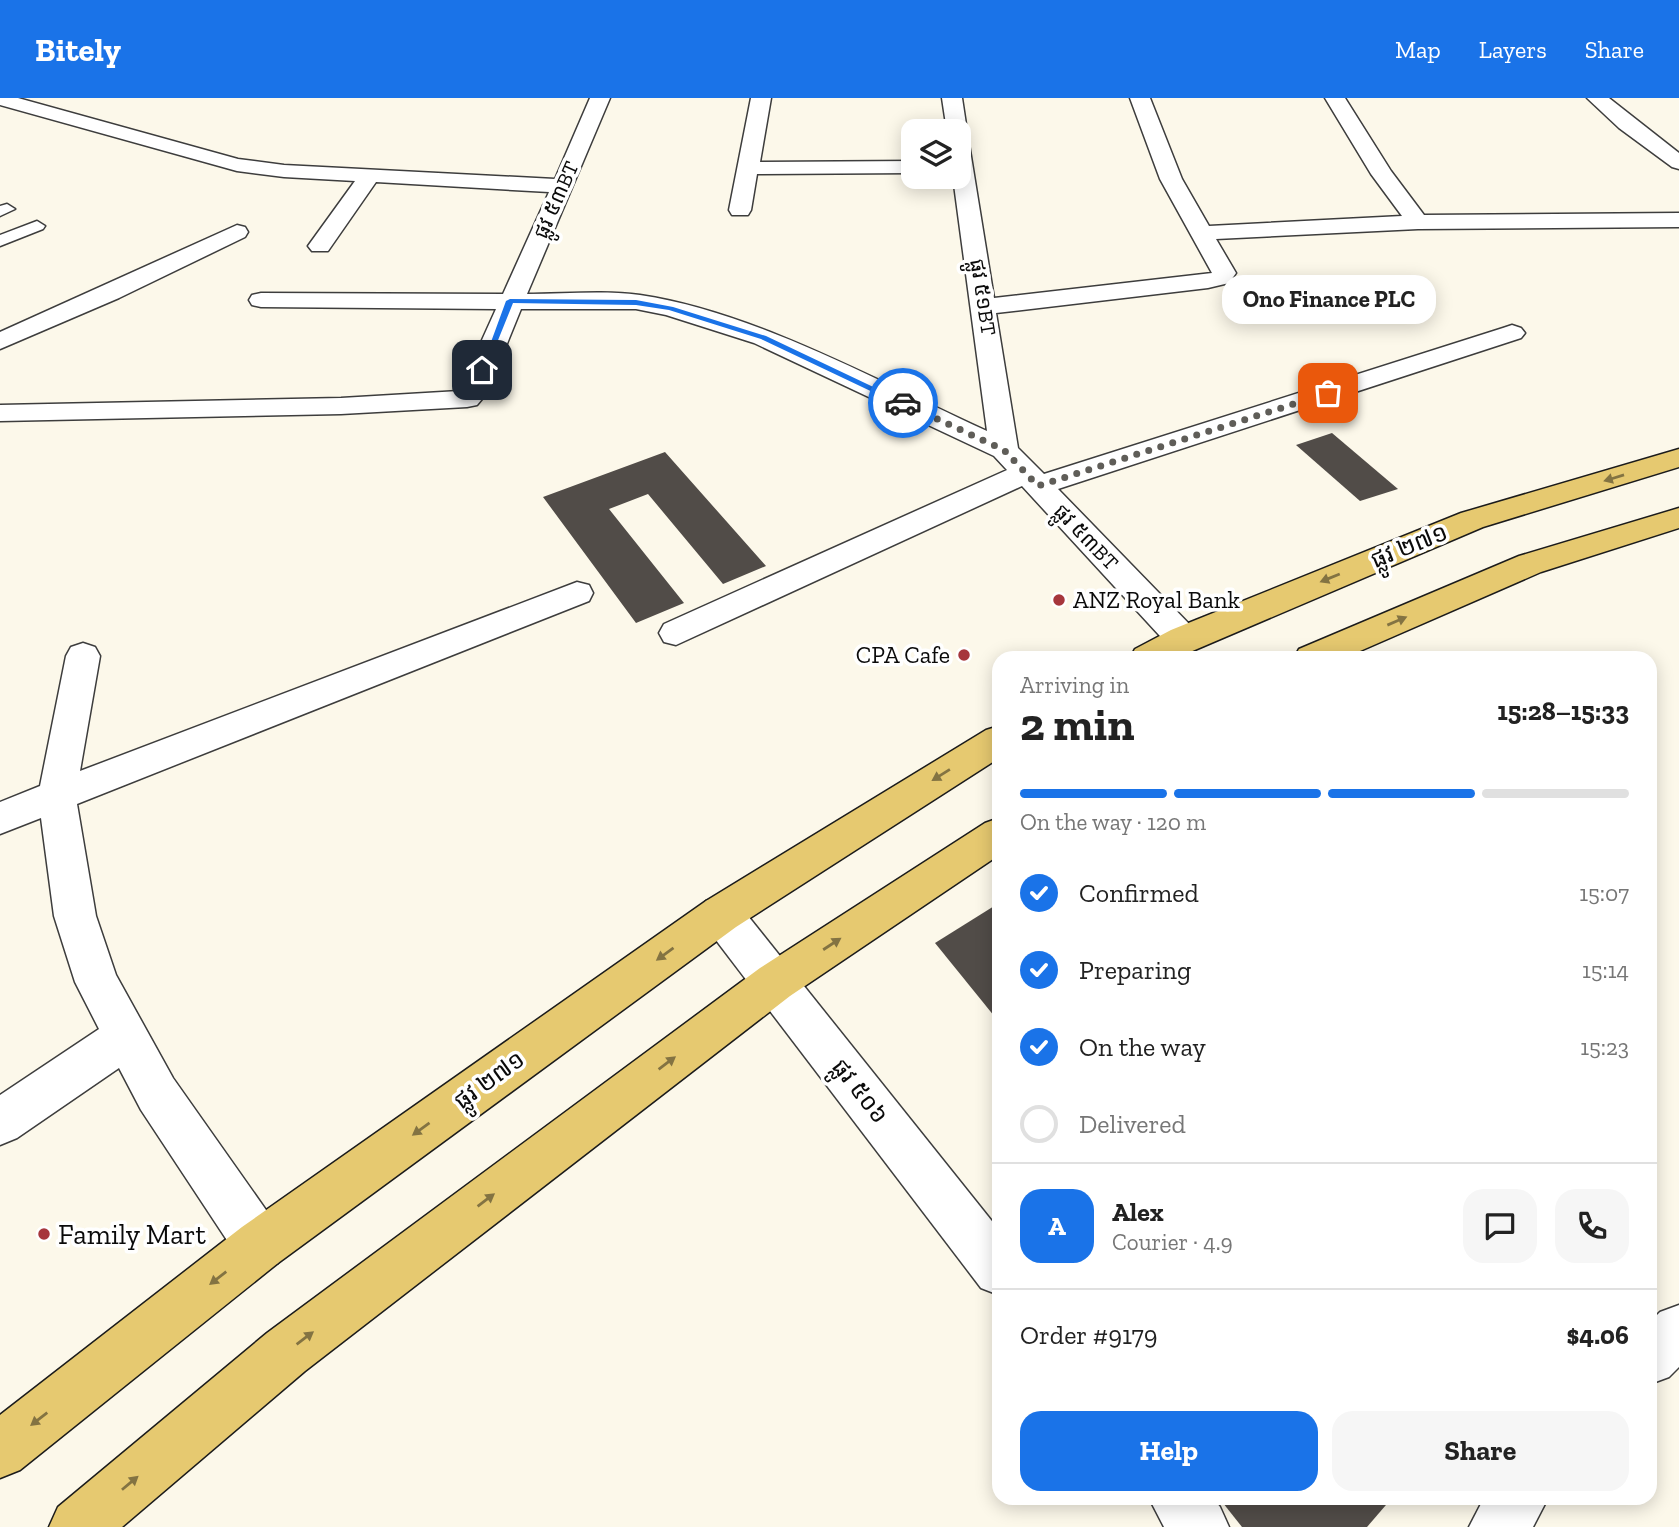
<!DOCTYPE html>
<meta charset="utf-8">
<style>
:root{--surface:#fff;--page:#f6f6f6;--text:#222;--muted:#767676;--line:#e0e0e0;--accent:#1a73e8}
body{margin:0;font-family:"Zilla Slab","Noto Sans Khmer",serif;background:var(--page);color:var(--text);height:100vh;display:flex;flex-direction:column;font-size:26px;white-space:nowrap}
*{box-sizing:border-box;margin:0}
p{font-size:23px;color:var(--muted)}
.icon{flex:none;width:38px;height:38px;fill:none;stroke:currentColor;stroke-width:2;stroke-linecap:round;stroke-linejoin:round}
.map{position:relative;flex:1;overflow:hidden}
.drawer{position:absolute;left:992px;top:553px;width:665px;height:854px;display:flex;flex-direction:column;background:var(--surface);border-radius:21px;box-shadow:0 4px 18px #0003}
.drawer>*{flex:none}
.tools{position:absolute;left:901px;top:21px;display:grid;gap:14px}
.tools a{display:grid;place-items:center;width:70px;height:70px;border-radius:14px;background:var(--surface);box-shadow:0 4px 18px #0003;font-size:35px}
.pin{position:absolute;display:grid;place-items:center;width:60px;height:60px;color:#fff;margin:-30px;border-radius:14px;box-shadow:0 4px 10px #0006}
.courier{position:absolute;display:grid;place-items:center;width:70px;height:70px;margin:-35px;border:5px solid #1a73e8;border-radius:50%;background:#fff;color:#222;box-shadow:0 2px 9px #0007}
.bubble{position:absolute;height:49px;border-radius:21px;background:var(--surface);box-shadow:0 4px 18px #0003;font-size:23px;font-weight:800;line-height:49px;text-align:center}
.headline em{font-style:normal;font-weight:800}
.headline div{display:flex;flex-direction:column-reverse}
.headline{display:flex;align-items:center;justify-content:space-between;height:119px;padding:0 28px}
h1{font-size:46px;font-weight:800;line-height:52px}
.bar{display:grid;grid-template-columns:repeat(4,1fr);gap:10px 7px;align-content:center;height:84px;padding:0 28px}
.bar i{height:9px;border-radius:5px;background:var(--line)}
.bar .current{background:var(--accent)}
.bar p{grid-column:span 4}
.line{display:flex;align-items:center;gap:18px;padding:0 28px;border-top:2px solid var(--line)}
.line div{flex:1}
.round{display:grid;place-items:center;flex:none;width:74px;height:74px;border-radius:21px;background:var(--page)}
ol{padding:0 28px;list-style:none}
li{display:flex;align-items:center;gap:21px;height:77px}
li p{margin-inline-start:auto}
li .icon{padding:7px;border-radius:50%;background:var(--accent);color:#fff;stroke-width:4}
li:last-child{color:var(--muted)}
li i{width:38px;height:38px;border:4px solid var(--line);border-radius:50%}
.action{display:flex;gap:14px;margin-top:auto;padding:14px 28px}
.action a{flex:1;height:80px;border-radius:21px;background:var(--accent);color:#fff;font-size:28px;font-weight:800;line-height:80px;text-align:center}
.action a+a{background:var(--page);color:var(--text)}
header{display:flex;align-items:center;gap:42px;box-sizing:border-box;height:98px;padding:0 35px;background:var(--accent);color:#fff}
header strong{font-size:33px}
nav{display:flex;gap:38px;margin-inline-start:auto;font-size:24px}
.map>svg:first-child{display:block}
</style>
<header>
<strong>Bitely</strong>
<nav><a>Map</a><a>Layers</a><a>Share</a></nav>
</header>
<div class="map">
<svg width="1679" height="1429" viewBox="0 0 1679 1429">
<rect width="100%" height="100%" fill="#fcf8ea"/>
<g fill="#514c48">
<polygon points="1332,335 1398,391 1360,403 1296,347"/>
<polygon points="665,354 766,468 723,486 648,396 609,411 684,505 636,525 543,399"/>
<polygon points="999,805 999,924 935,845"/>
<polygon points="1219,1400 1392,1400 1367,1429 1242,1429"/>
</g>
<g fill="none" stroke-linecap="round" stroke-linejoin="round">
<g stroke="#3d3d3d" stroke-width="3">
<g id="service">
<polygon points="7,106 15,111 0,118 0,108"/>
<polygon points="37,123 45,128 43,131 0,148 0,137"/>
</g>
</g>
<g stroke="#3d3d3d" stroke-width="3">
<g id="minor">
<path d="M0,0H18L238,61L284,67L555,81L590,0H610L527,196C564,196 603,192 640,197C755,214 881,285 987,333L953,79H959V40L966,42L969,46L994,200L1212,175L1160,81L1130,0H1150L1182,81L1209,128L1402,118L1371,76L1325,0H1345L1391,73L1424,117L1679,115V129L1418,131L1216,141L1236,175L1229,185L1208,190L996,215L1018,350L1044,376L1503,230L1512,227L1521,230L1525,235L1521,240L1058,391L1195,532L1200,541L1195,550L1183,553L1171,550L1022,388L676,547L664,544L659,535L664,526L1007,372L994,358L754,245L666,217L636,211H521L487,295L477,307L467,309L341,316L0,323V307L341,300L459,293L496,211L261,209L252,207L249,202L252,197L261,195L503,196L549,94L376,84L328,153H312L308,148L355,83L284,79L237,73L0,7Z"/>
<polygon points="751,0 771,0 760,64 914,63 914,75 757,76 751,112 748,117 732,117 729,112"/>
<polygon points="942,0 962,0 967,33 964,37 959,39 959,33 947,33"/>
<polygon points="1587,0 1609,0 1679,55 1679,71 1672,69 1619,30"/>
<polygon points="237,127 245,129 248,134 245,139 119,200 0,251 0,234"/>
<polygon points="577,484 589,487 593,495 589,503 77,706 96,818 116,877 173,980 278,1129 285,1147 278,1165 260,1172 242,1165 141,1012 119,970 17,1040 0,1047 0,997 99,931 75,884 54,818 41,720 0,736 0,704 40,688 66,558 71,549 83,545 95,549 100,558 80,673"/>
<polygon points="721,798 736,803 999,1132 999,1197 981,1190 706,829 700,816 706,803"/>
<polygon points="1149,1400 1213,1400 1220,1409 1229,1429 1164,1429"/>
</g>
</g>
<g stroke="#3d3d3d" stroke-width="3">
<g id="tertiary">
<polygon points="1679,1207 1679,1269 1669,1279 1650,1286 1650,1224 1660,1214"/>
<polygon points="1484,1400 1548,1400 1533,1429 1469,1429"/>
</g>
</g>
<g stroke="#1b1b1b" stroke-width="3">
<g id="primary">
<polygon points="1679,351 1679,369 1483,429 1176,560 1130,560 1135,551 1171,532 1461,415"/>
<polygon points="1679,410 1679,430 1541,474 1344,560 1294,560 1299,551 1519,458"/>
<polygon points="999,628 999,660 736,829 278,1165 20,1372 0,1380 0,1317 242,1129 706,803 986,632"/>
<polygon points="999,720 999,757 790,898 305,1273 122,1429 49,1429 58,1409 267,1235 760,870 985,725"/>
</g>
</g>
<use href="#service" fill="#fff" fill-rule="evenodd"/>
<use href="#minor" fill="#fff" fill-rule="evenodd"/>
<use href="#tertiary" fill="#fff" fill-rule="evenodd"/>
<use href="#primary" fill="#e6c970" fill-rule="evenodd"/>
</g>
<defs><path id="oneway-solid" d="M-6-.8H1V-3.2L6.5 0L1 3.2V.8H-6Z" transform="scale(1.75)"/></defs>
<g fill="#837342">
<use href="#oneway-solid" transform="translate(1614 380) rotate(163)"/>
<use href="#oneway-solid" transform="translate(1330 480) rotate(158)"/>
<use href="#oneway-solid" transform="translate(1397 523) rotate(-23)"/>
<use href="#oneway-solid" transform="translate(941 677) rotate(148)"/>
<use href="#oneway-solid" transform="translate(832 846) rotate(-33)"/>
<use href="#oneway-solid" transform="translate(665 856) rotate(144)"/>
<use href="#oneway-solid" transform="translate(667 965) rotate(-37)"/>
<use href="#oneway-solid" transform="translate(421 1031) rotate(144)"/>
<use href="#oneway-solid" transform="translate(486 1102) rotate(-37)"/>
<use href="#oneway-solid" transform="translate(218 1180) rotate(142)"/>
<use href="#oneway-solid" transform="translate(305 1240) rotate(-37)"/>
<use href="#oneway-solid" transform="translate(39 1321) rotate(142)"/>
<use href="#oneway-solid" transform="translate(130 1385) rotate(-40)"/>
</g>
<polygon fill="#1a73e8" points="510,201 636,202 673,209 766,238 907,305 900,307 761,241 669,212 636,207 513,205 486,272 480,274 506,203"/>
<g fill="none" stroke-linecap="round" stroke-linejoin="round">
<polyline stroke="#5f5d58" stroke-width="7" stroke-dasharray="0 12.6" points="903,305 1004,352 1038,388 1328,295"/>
</g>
<g fill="#a6363c" stroke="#fff" stroke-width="2.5">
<circle cx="1059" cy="502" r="7"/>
<circle cx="964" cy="557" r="7"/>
<circle cx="44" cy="1136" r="7"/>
</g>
<g text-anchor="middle" stroke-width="7" stroke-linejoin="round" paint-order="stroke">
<g font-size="21" fill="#0a0a0a" stroke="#fff">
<text transform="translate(556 102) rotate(-66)" y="7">ផ្លូវ ៥៣BT</text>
<text transform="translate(983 199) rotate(81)" y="7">ផ្លូវ ៥១BT</text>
<text transform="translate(1086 439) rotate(46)" y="7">ផ្លូវ ៥៣BT</text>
</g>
<g font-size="24" fill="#0a0a0a" stroke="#fff">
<text transform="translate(1409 448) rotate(-22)" y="8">ផ្លូវ ២៧១</text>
<text transform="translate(489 982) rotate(-36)" y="8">ផ្លូវ ២៧១</text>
<text transform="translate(860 993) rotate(52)" y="8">ផ្លូវ ៥០៦</text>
</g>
<g font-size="24" fill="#0a0a0a" stroke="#fff" text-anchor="start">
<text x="1073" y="510">ANZ Royal Bank</text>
<text x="950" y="565" text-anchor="end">CPA Cafe</text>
</g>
<g font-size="28" fill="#0a0a0a" stroke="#fff" text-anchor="start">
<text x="58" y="1146">Family Mart</text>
</g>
</g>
</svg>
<div class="tools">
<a><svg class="icon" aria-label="layers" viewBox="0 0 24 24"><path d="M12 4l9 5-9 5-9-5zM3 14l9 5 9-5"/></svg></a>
</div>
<div class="pin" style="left:1328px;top:295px;background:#ea580c"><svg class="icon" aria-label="bag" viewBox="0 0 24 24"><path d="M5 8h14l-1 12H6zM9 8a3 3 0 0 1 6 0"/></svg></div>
<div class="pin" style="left:482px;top:272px;background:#1f2937"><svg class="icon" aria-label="home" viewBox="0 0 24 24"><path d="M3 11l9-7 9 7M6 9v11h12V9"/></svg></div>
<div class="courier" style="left:903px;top:305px"><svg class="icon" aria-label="car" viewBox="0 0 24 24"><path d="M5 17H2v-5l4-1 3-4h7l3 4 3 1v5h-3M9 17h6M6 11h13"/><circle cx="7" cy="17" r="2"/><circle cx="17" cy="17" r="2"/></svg></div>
<div class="bubble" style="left:1222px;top:177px;width:214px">Ono Finance PLC</div>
<section class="drawer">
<div class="headline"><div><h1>2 min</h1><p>Arriving in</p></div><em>15:28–15:33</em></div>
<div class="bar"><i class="current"></i><i class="current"></i><i class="current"></i><i></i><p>On the way · 120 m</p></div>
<ol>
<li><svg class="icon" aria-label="check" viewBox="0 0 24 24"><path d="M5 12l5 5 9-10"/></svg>Confirmed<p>15:07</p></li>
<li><svg class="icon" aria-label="check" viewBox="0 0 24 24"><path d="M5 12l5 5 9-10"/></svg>Preparing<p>15:14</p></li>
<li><svg class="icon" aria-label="check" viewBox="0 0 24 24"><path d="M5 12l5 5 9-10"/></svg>On the way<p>15:23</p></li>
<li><i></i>Delivered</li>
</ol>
<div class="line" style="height:126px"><b class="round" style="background:var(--accent);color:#fff">A</b><div><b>Alex</b><p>Courier · 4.9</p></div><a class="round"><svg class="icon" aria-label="chat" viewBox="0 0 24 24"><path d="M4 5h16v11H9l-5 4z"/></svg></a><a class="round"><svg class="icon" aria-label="phone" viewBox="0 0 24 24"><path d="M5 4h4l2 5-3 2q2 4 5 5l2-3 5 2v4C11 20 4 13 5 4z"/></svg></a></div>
<div class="line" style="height:91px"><div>Order #9179</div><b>$4.06</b></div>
<div class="action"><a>Help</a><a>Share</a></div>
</section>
</div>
